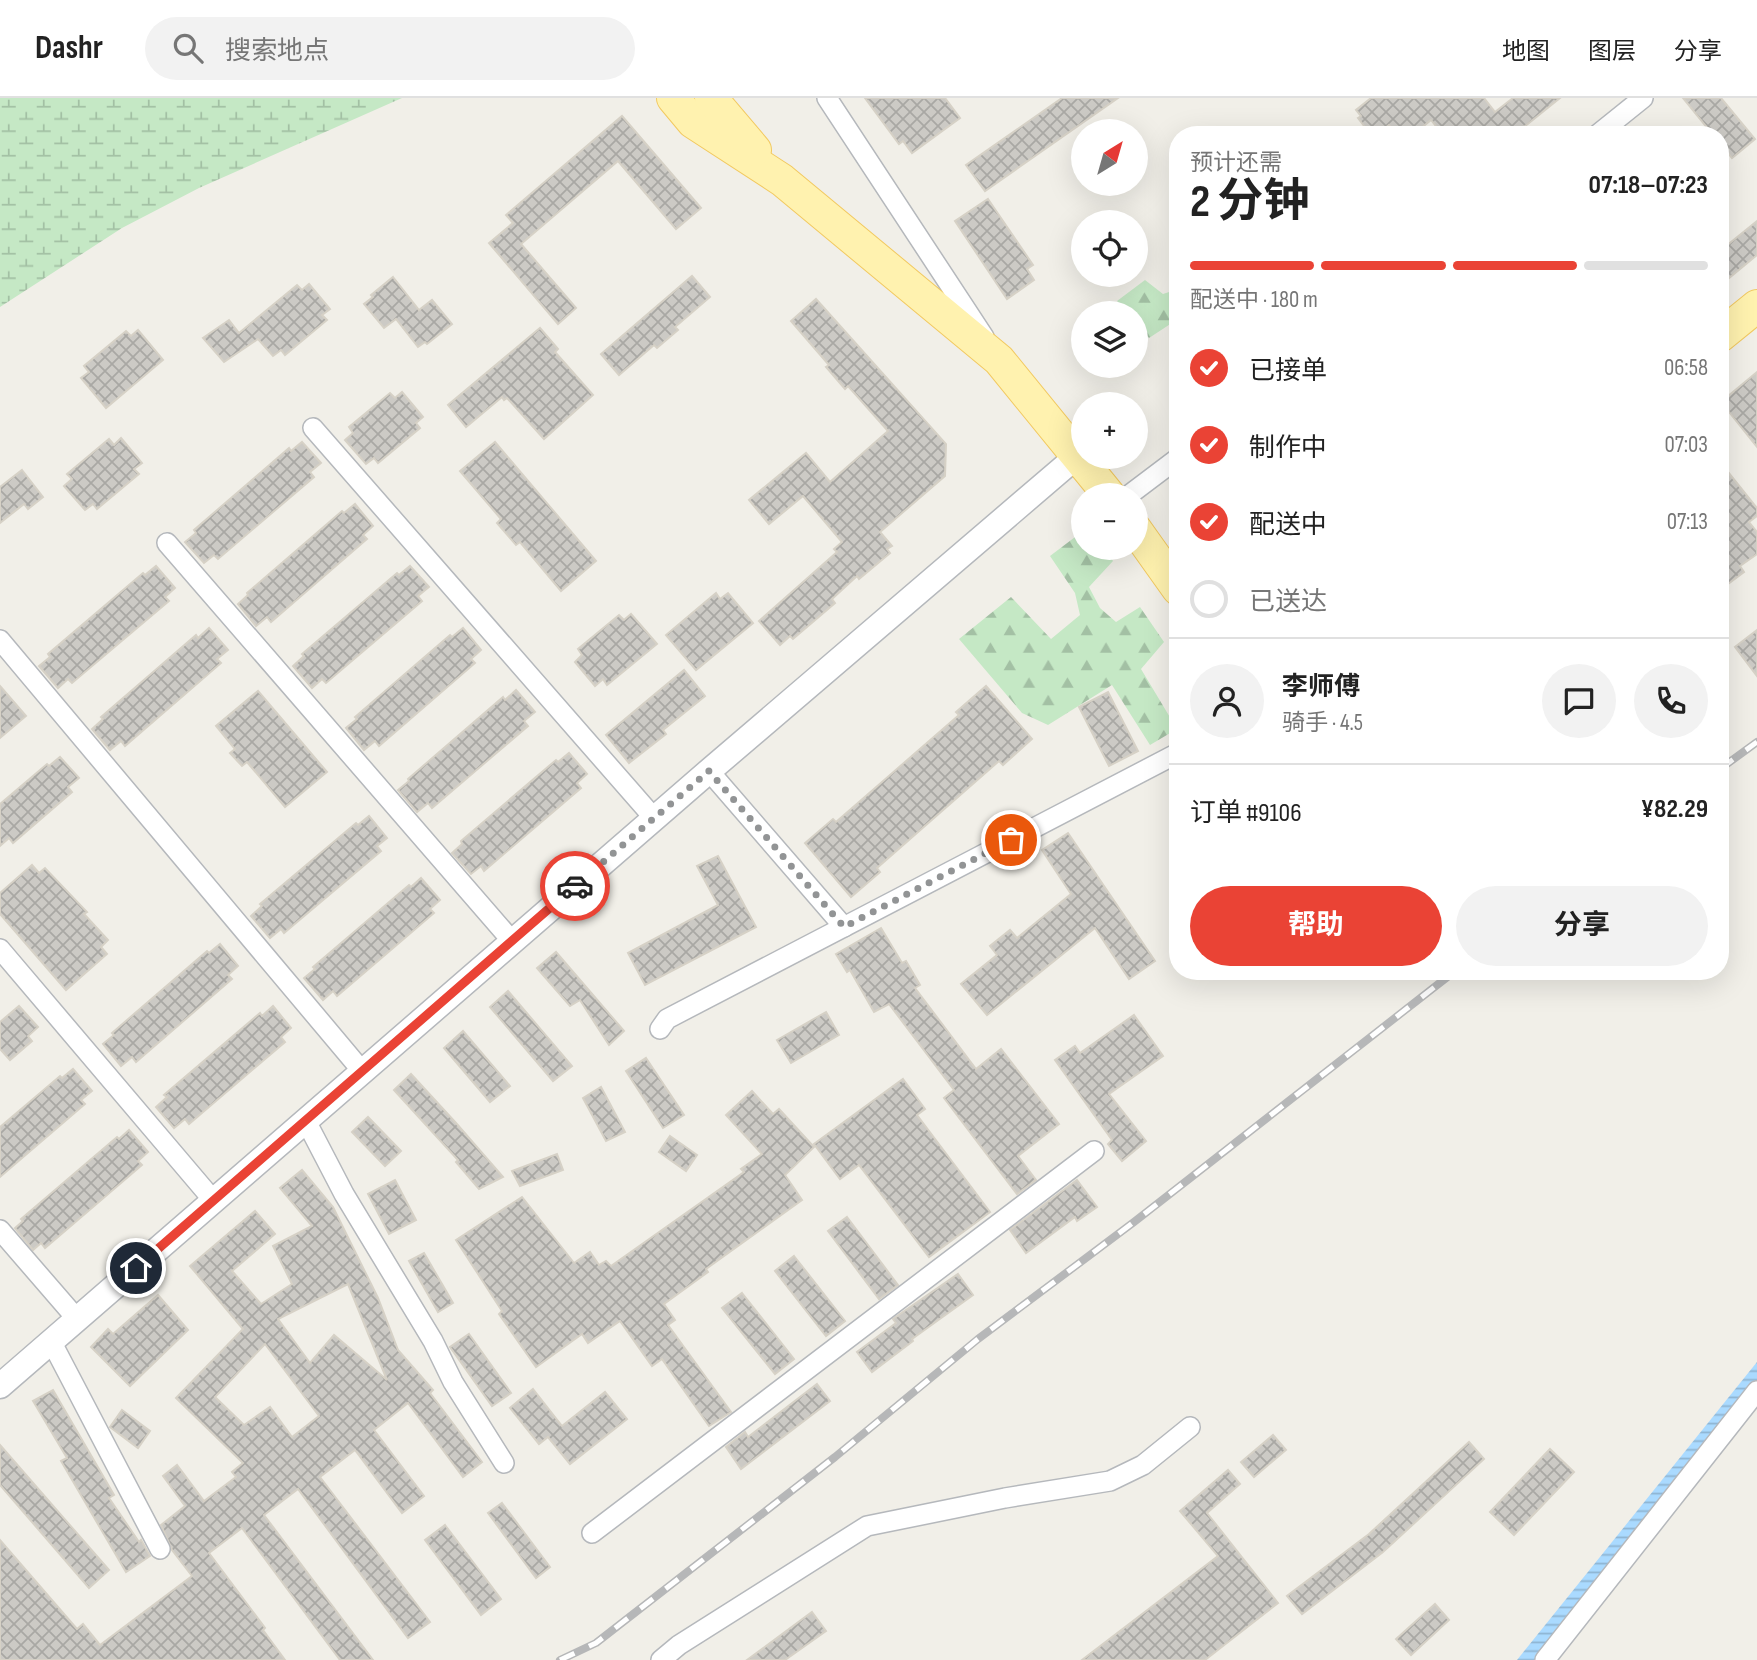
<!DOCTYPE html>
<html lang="zh">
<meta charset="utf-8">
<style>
:root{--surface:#fff;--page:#f2f2f2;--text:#222;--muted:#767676;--line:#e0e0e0;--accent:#ea4335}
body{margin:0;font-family:"Sofia Sans Condensed","Noto Sans SC",sans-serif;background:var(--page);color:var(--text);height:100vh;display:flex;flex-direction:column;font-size:26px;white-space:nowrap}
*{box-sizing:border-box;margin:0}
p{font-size:23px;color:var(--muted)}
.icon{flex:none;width:38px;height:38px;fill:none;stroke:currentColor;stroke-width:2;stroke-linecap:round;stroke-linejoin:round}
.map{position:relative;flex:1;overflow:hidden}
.drawer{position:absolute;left:1169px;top:28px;width:560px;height:854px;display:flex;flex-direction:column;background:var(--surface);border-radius:28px;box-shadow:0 7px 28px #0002}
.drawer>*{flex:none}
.needle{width:46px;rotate:37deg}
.tools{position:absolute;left:1071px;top:21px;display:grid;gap:14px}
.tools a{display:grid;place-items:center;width:77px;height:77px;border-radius:50%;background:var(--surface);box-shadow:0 7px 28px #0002;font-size:35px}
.pin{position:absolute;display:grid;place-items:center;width:60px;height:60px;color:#fff;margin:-30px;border:4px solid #fff;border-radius:50%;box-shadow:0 2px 7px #0007}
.courier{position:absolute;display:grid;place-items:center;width:70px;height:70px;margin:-35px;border:5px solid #ea4335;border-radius:50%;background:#fff;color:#222;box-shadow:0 2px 9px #0007}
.headline em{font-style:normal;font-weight:700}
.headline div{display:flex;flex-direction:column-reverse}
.headline{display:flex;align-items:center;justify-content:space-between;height:119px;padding:0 21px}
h1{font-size:46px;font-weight:700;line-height:52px}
.bar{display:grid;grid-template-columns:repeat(4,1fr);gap:10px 7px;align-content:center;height:84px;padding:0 21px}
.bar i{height:9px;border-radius:5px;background:var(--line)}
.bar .active{background:var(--accent)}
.bar p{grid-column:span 4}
.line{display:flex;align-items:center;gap:18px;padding:0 21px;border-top:2px solid var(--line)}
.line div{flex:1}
.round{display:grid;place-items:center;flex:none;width:74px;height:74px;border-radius:37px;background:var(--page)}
ol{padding:0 21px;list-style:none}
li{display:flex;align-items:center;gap:21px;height:77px}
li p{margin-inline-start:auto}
li .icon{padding:7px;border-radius:50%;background:var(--accent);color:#fff;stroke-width:4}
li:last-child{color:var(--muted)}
li i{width:38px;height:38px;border:4px solid var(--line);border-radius:50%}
.button{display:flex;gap:14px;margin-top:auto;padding:14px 21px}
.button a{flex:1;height:80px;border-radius:42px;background:var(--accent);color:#fff;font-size:28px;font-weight:700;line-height:80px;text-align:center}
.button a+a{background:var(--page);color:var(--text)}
header{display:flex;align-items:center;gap:42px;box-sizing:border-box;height:98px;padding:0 35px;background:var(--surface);border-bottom:2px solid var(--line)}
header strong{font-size:33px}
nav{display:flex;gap:38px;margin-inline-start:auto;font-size:24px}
.search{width:490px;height:63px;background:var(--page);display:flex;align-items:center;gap:18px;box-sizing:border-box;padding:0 24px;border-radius:38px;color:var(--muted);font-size:26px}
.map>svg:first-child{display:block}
</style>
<header>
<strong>Dashr</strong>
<div class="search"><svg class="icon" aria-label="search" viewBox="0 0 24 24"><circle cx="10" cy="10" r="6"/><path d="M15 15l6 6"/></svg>搜索地点</div>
<nav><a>地图</a><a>图层</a><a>分享</a></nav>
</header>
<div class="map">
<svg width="1757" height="1562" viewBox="0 0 1757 1562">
<defs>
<pattern id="forest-firs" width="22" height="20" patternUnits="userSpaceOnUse" patternTransform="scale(1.75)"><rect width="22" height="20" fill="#c5e8c5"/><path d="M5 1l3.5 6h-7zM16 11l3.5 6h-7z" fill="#a3c0a4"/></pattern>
<pattern id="wetland-marsh" width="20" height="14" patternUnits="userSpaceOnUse" patternTransform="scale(1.75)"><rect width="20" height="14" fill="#c5e8c5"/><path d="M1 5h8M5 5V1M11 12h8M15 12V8" fill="none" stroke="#a3c0a4"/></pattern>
<pattern id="water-rules" width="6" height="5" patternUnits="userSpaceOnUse" patternTransform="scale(1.75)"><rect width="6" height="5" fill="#aadaff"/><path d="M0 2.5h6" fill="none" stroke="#8eb4d2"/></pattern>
<pattern id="building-cross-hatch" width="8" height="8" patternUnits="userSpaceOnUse" patternTransform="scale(1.75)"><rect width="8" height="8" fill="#cccac5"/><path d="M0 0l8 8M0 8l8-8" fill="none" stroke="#a9a8a4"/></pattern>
</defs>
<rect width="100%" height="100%" fill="#f1efe8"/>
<g fill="url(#forest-firs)">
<polygon points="1145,182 1163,196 1178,191 1178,221 1149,240 1136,226 1136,215 1127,215 1117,203"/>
<polygon points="1083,433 1083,450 1104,450 1113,463 1089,489 1100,510 1116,524 1140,509 1164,544 1141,571 1177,631 1150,647 1112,587 1048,627 1022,615 959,541 1011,499 1051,541 1080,517 1075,495 1050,458"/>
</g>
<polygon fill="url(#wetland-marsh)" points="0,0 402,0 199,90 122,130 0,209"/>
<polygon fill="url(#water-rules)" points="1757,1264 1757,1283 1534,1562 1517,1562"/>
<g fill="url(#building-cross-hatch)" stroke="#d6d1c6" stroke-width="2" fill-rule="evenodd">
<polygon points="865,0 945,0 960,20 912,55 903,43 899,46"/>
<polygon points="1062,0 1118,0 985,93 966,67"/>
<polygon points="1371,0 1484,0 1495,14 1513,0 1560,0 1514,37 1443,37 1431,22 1413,37 1397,37 1389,27 1377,37 1371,37 1358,20 1361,18 1356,12"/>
<polygon points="1683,0 1721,0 1755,41 1732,60 1720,45 1720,37 1713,37"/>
<polygon points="622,18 701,110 676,131 618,63 521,146 576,210 558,226 489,145 513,125 506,117"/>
<polygon points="988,101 1033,167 1027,171 1034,182 1007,201 955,123"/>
<polygon points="1757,123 1757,157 1729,180 1720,170 1720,153"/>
<polygon points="692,178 710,199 675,229 678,232 657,250 654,247 619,277 601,256"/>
<polygon points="393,179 419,212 432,202 452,226 427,246 425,244 418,249 396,221 384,230 364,206 373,199 371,197"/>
<polygon points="309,186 330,211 322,217 327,222 285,257 281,252 273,258 258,241 224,264 203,240 229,222 239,235 297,187 302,192"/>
<polygon points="816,201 946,346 945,378 880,434 892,448 887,451 890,455 859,481 857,478 832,501 835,505 793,541 790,538 780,547 759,523 837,454 834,451 842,444 803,398 769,426 749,402 806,355 830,384 888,333 848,288 845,291 826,269 829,267 791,223"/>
<polygon points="540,230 558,251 555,254 593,297 544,341 507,300 504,302 502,299 466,329 448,307"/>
<polygon points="138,232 163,262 106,310 81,280 89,274 84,268 126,233 131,238"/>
<polygon points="1757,274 1757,349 1721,304"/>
<polygon points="402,294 423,319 416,325 420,330 378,365 374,360 366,366 345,342 353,335 349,329 390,295 395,300"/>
<polygon points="121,340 142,365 134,371 139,376 97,411 93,406 85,412 64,388 72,381 67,376 109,341 114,347"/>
<polygon points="302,344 321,365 310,374 314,379 218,461 214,457 204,465 185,444 196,435 194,432 289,350 291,353"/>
<polygon points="495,344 596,463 561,493 520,444 516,447 497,425 501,421 460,373"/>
<polygon points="1720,364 1757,410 1757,418 1749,424 1757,434 1757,456 1740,468 1744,474 1720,492"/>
<polygon points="22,372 43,399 28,411 24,406 0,425 0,389"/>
<polygon points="355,406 373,428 363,437 367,441 271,524 267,519 256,528 238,506 248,497 247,495 342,413 344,415"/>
<polygon points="156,468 175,490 165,499 169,503 72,585 68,581 58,590 39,568 50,559 48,556 143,475 145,477"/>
<polygon points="410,468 429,489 418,498 422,503 326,585 322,581 312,590 293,568 304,558 302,556 397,475 399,477"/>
<polygon points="716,495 720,501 728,495 753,525 696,572 666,537"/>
<polygon points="631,516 657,546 607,587 603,581 595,588 575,564 582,557 578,551 619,517 624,522"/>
<polygon points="209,530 228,552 217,561 221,565 125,648 121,643 110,652 92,631 103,621 101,619 196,537 198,540"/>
<polygon points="463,530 481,552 471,561 475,565 379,648 375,643 364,652 346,630 357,621 355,619 450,537 452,539"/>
<polygon points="1757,532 1757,578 1735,549"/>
<polygon points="684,572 705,598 663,632 666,636 629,665 606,637"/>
<polygon points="0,588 26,618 0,640"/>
<polygon points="986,588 1032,641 1003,667 999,663 877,770 880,774 851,799 805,745 833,721 836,724 959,617 956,614"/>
<polygon points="516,592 535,614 524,623 528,628 432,710 428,705 417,714 398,692 409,683 408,681 503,599 505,602"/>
<polygon points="258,593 327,674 285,709 247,664 242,668 230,655 235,651 216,628"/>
<polygon points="1108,594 1138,653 1109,668 1079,609"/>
<polygon points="569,655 587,676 577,685 581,690 484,773 481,768 471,776 452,755 462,746 461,743 556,662 558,664"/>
<polygon points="60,659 79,680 68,689 72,694 13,745 9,740 0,748 0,706 47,666 49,668"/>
<polygon points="369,718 387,740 377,748 381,753 284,835 281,831 270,840 251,818 262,808 260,806 356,725 358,727"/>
<polygon points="1068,735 1155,863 1129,881 1095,830 987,917 961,886 997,857 990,848 1010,832 1017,840 1071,796 1042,752"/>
<polygon points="718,758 756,829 645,887 628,855 718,807 697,768"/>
<polygon points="32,767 39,775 45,770 87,814 84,816 108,842 101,849 107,856 66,892 0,816 0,795"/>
<polygon points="421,780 440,802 430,811 434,815 337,898 333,893 323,902 304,880 315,871 313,869 409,787 411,789"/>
<polygon points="881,830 902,865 906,863 920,887 915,890 976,971 1001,951 1059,1026 1018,1058 1036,1082 1017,1096 944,1000 954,992 889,906 874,914 850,872 847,874 836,856"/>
<polygon points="220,846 238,868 228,877 232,881 136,964 132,959 121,968 103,946 114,937 112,935 207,853 209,855"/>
<polygon points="556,854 624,933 609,947 580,902 570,908 537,870"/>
<polygon points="508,893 572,968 553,983 490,909"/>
<polygon points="19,908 38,929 28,938 32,943 10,962 0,951 0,924"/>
<polygon points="273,908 291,930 281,939 285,944 189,1026 185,1021 174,1030 156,1009 167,999 164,997 260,915 262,918"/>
<polygon points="826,914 839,937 791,965 777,942"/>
<polygon points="1134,917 1163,958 1109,996 1146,1043 1122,1063 1108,1046 1112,1042 1055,962 1075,948 1080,955"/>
<polygon points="463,933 510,988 490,1004 444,950"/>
<polygon points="646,960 684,1017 663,1030 626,973"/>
<polygon points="73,971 92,993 81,1002 85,1006 0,1079 0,1029 60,978 62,980"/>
<polygon points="411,976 456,1025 503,1079 479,1091 456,1064 458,1062 394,992"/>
<polygon points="903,981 925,1011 917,1017 990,1114 929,1159 859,1067 840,1081 814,1046"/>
<polygon points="601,989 625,1034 606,1043 583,1000"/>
<polygon points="752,993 773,1016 779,1011 814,1049 785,1077 802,1102 706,1171 708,1174 664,1206 675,1222 668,1227 731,1314 709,1328 662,1261 652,1268 620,1223 588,1245 582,1236 536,1269 499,1216 502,1213 456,1142 522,1099 574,1165 590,1154 599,1167 606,1163 611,1168 744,1074 741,1071 762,1056 726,1017"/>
<polygon points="368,1019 401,1053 385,1068 352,1034"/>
<polygon points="129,1032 148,1054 138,1063 142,1067 45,1150 41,1145 33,1152 15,1130 23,1123 21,1121 117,1039 119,1041"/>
<polygon points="670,1038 697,1057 686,1073 659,1054"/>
<polygon points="557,1056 563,1072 520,1088 512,1073"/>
<path d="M302,1072L333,1109L378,1200L398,1252L433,1292L430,1295L482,1364L463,1379L408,1305L374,1332L424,1398L402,1415L355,1352L320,1379L430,1524L408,1540L298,1391L264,1417L373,1562H340L242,1430L209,1455L265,1530L263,1532L285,1562H0V1442L77,1531L83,1526L100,1547L192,1478L172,1452L161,1427L185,1408L163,1378L177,1367L204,1403L236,1379L232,1374L243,1365L176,1300L243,1231L190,1168L255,1113L275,1136L232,1173L261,1206L292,1186L273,1148L312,1128L280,1090ZM348,1186L387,1282L334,1237L310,1265L278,1221ZM265,1246L319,1318L292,1339L270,1309L244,1327L215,1299Z"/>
<polygon points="395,1082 416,1122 389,1136 368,1096"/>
<polygon points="1077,1082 1097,1109 1077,1123 1075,1119 1026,1155 1010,1132"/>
<polygon points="847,1119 898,1187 879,1201 828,1133"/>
<polygon points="424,1155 453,1205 438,1214 409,1163"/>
<polygon points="794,1158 845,1223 826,1238 775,1173"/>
<polygon points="958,1176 973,1197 912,1241 913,1243 872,1274 857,1254 896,1225 893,1221"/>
<polygon points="742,1195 794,1261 775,1276 722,1210"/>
<polygon points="158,1197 188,1232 130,1288 91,1249 108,1231 113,1236"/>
<polygon points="469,1236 511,1295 492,1308 450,1249"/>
<polygon points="817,1286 830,1303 741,1371 726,1349 745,1334 748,1339"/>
<polygon points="533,1291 562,1328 605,1294 627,1321 570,1366 548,1339 539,1346 510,1310"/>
<polygon points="53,1292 114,1397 109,1400 139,1444 141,1442 150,1458 126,1474 61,1363 67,1360 33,1303"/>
<polygon points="122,1312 150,1333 138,1350 110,1329"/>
<polygon points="1273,1337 1286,1352 1254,1379 1241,1364"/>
<polygon points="1469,1344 1484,1361 1383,1454 1302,1516 1287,1498 1369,1436"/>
<polygon points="0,1347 109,1472 89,1490 0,1387"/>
<polygon points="1550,1351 1574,1374 1514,1437 1490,1414"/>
<polygon points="1228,1372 1240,1386 1207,1415 1278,1505 1205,1562 1082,1562 1218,1458 1180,1413"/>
<polygon points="502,1405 550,1469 536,1480 488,1415"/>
<polygon points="445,1427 501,1501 481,1517 425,1442"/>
<polygon points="1435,1506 1449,1522 1411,1557 1396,1541"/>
<polygon points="812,1514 826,1533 785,1562 747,1562"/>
</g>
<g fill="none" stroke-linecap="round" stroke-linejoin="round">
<g stroke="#b5b8bc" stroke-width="22">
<g id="minor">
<polyline points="827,0 984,239"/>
<polyline points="1597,37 1643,0"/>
<polyline points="313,330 654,720"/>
<polyline points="1129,397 1178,360"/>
<polyline points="167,445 512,843"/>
<polyline points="0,542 362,973"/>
<polyline points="709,673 844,829"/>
<polyline points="0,851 213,1102"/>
<polyline points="660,931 667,921 1178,655"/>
<polyline points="306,1023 344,1096 433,1243 453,1284 504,1365"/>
<polyline points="0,1132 77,1221"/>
<polyline points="51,1243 160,1451"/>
<polyline points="592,1435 1094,1053"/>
<polyline points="661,1562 679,1547 867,1428 1005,1400 1110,1383 1143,1367 1190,1329"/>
<polyline points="1545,1562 1757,1293"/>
</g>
</g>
<g stroke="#b5b8bc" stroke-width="27">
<polyline id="tertiary" points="0,1288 709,673 1076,359"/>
</g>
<g stroke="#f2c960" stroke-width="34">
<g id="primary">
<polyline points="673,0 693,24 782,82 999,262 1109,397"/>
<polyline points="711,0 755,52"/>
<polyline points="1720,238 1757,208"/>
<polyline points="1136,432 1178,491"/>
</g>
</g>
<use href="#minor" stroke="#fff" stroke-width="19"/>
<use href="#tertiary" stroke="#fff" stroke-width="24"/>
<use href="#primary" stroke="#fff2af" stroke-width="32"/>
<g stroke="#b6b7b8" stroke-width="8">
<g id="rail">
<polyline points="1720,671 1757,644"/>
<polyline points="560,1562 596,1545 835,1359 978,1241 1134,1124 1455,873"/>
</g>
</g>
<use href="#rail" stroke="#fff" stroke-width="5" stroke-dasharray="16" stroke-linecap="butt"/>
</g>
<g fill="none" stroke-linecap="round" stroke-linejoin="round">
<polyline stroke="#929495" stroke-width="7" stroke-dasharray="0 12.6" points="575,788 709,673 844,829 1011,742"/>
<polyline stroke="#ea4335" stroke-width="9" points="136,1170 575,788"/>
</g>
</svg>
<div class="tools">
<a><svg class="needle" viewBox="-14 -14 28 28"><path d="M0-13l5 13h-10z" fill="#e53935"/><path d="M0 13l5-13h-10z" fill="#767676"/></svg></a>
<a><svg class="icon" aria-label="locate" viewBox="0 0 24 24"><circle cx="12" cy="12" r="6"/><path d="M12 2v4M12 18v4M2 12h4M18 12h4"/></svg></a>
<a><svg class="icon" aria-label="layers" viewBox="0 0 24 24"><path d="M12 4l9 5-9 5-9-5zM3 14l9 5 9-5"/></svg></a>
<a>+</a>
<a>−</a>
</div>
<div class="pin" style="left:1011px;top:742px;background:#ea580c"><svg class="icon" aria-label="bag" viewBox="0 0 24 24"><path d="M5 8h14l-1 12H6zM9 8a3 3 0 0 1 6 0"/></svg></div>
<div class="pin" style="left:136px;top:1170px;background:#1f2937"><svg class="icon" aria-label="home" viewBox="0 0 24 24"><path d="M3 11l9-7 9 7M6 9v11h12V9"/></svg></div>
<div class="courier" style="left:575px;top:788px"><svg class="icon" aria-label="car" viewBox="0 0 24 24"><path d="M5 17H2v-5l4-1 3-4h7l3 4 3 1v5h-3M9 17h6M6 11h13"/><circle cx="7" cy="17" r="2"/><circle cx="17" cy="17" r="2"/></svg></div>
<section class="drawer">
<div class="headline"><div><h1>2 分钟</h1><p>预计还需</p></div><em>07:18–07:23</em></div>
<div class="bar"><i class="active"></i><i class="active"></i><i class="active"></i><i></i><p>配送中 · 180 m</p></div>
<ol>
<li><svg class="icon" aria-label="check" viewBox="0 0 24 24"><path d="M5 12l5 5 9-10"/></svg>已接单<p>06:58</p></li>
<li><svg class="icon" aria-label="check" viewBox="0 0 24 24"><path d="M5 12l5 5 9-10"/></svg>制作中<p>07:03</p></li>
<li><svg class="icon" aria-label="check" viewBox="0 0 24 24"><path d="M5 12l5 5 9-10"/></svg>配送中<p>07:13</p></li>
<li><i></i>已送达</li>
</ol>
<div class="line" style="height:126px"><a class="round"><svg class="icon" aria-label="person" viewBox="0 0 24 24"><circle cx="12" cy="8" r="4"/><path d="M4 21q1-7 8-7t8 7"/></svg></a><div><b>李师傅</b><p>骑手 · 4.5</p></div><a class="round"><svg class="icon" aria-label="chat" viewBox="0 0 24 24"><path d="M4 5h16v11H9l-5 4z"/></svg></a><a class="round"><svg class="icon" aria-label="phone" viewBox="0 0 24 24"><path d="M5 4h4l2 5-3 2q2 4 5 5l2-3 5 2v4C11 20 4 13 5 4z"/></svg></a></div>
<div class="line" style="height:91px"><div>订单 #9106</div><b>¥82.29</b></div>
<div class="button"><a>帮助</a><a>分享</a></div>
</section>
</div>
